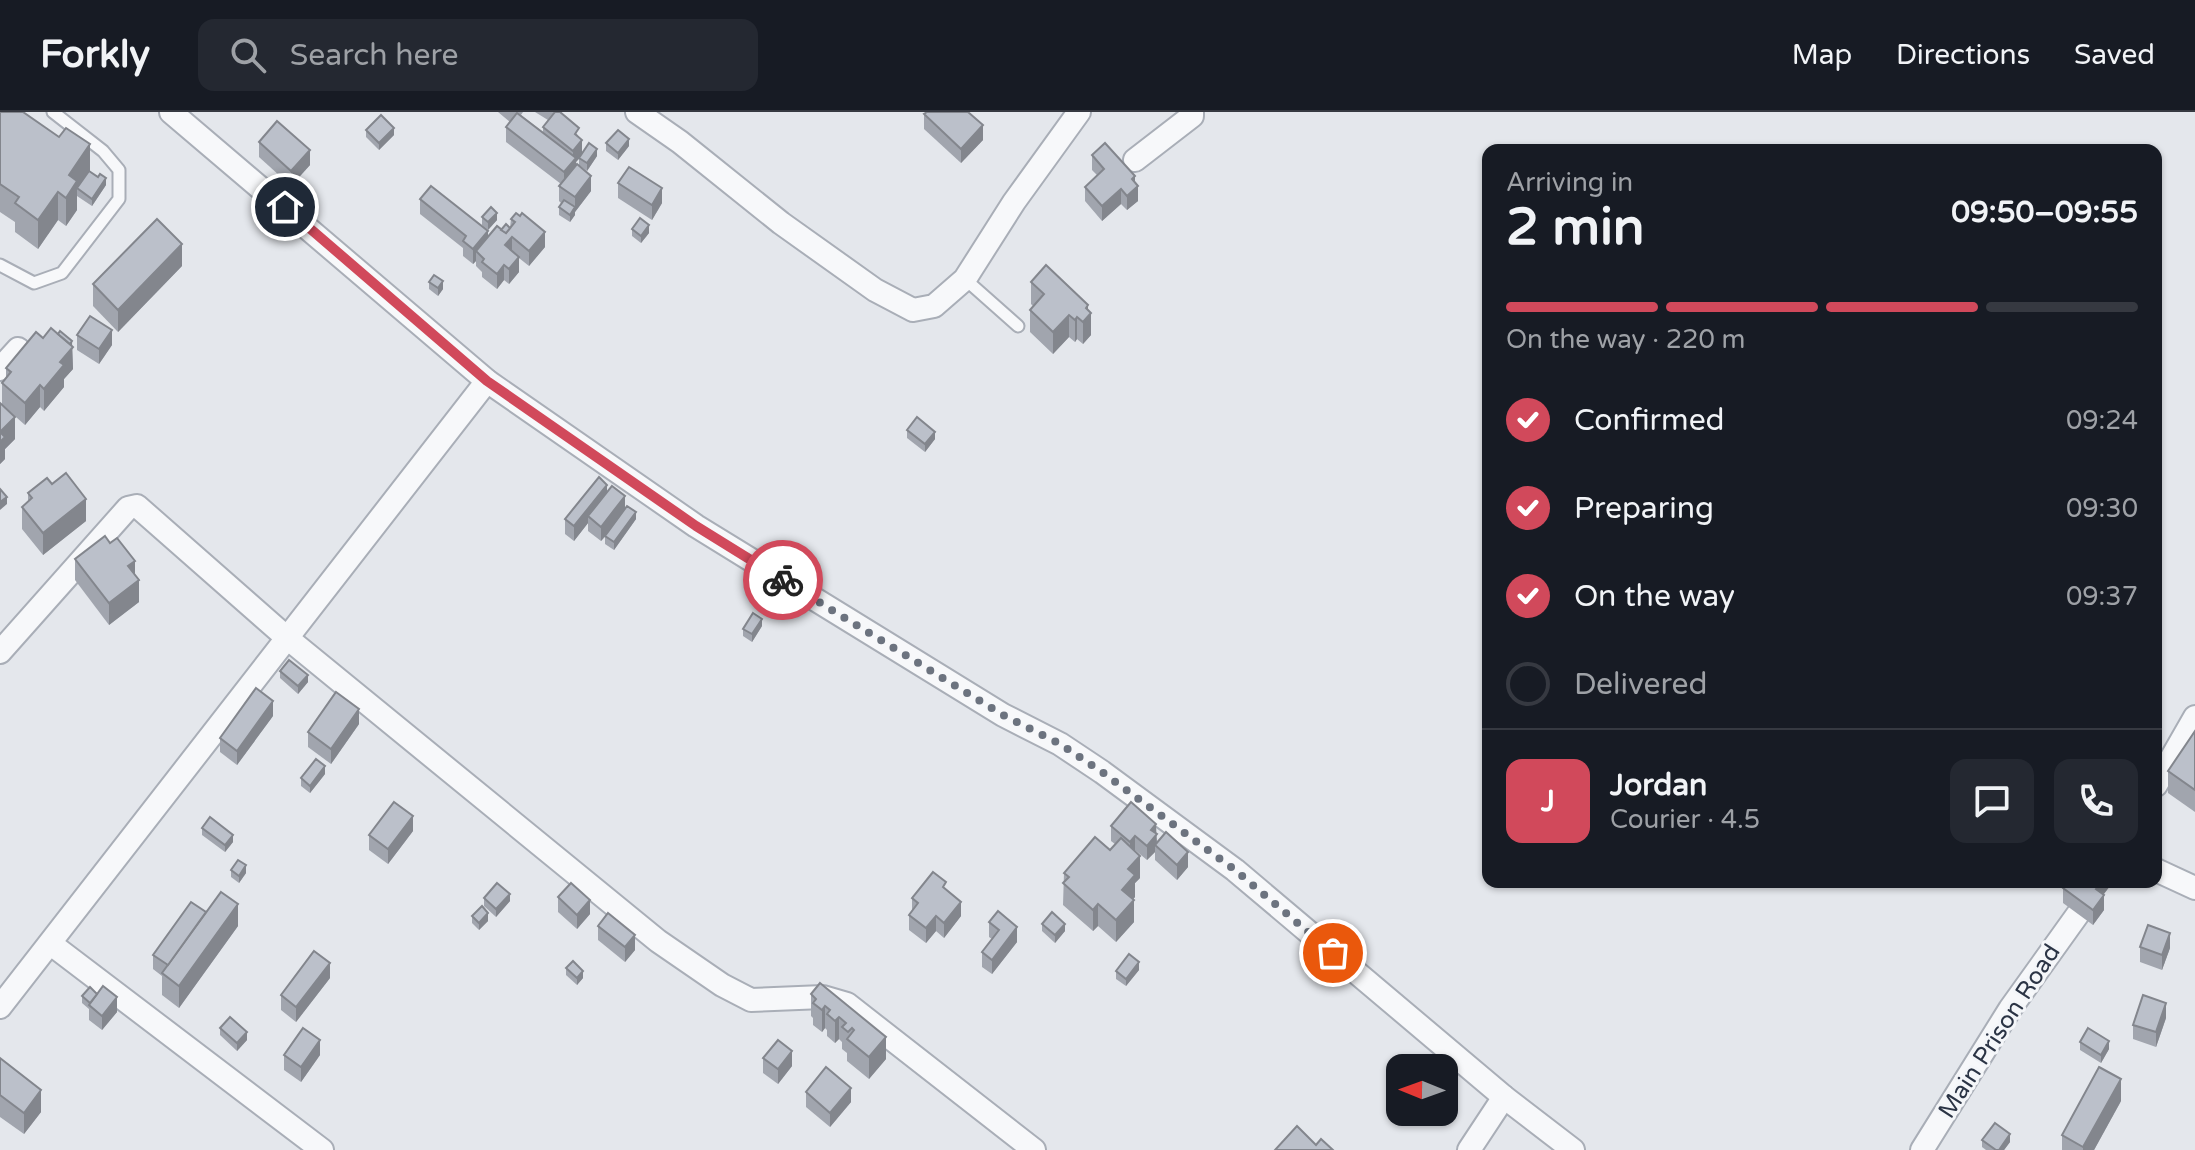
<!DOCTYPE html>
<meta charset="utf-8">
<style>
:root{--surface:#171b24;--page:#242831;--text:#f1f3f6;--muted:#9ea1a6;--line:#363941;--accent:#d1495b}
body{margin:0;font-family:"Varela Round",sans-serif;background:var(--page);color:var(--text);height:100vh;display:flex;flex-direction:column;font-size:30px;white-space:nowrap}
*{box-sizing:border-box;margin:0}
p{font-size:26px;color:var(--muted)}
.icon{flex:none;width:44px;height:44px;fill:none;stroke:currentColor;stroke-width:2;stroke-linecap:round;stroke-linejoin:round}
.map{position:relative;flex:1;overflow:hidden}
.drawer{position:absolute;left:1482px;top:32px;width:680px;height:744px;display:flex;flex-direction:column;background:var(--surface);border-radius:16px;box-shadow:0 2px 6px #0004}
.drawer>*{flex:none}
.needle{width:52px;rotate:271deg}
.fabs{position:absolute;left:1386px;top:942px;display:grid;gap:16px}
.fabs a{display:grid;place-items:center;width:72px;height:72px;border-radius:16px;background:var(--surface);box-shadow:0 2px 6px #0004;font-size:40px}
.pin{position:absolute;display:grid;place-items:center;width:68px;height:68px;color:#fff;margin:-34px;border:4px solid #fff;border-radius:50%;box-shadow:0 2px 8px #0007}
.courier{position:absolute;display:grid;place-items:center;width:80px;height:80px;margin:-40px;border:6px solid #d1495b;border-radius:50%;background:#fff;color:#222;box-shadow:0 2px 10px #0007}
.head em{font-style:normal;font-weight:700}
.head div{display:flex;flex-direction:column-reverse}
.head{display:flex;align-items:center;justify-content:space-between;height:136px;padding:0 24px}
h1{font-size:52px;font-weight:700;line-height:60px}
.bar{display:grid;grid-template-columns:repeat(4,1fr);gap:12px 8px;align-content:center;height:96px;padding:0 24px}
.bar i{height:10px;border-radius:6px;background:var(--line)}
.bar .active{background:var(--accent)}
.bar p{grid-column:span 4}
.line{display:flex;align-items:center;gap:20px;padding:0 24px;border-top:2px solid var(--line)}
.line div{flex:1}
.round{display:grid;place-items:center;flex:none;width:84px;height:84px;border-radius:16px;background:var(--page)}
ol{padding:0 24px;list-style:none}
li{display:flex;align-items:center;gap:24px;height:88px}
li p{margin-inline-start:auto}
li .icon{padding:8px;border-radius:50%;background:var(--accent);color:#fff;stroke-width:4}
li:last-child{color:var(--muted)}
li i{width:44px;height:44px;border:4px solid var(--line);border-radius:50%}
header{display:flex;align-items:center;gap:48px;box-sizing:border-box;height:112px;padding:0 40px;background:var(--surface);border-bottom:2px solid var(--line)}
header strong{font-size:38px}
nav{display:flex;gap:44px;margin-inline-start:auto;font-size:28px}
.search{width:560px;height:72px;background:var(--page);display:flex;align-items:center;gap:20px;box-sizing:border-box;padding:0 28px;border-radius:16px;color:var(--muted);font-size:30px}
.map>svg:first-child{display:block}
</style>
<header>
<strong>Forkly</strong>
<div class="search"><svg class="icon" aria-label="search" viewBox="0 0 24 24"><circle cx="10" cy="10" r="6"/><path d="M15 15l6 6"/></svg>Search here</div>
<nav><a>Map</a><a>Directions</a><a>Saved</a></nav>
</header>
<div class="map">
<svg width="2195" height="1038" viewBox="0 0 2195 1038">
<rect width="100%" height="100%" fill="#e4e7ec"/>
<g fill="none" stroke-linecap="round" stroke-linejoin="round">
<g stroke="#a9aeb7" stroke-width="15">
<g id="service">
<polyline points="0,153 34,171 62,161 119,87 119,58 103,39 53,0"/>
<polyline points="965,167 1018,214"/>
</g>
</g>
<g stroke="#a9aeb7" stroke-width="26">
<g id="minor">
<polyline points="171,0 487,269 696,414 1003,603 1060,632 1102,660 1235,758 1504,985 1573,1038"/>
<polyline points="637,0 680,30 781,111 875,178 913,198 934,194 965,167 1014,90 1079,0"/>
<polyline points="1135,48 1192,4 1192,0"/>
<polyline points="0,257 18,237"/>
<polyline points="0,540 128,396 137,394 286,525 658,829 722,873 751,888 823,885 847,892 1034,1038"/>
<polyline points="2156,673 2195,605"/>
<polyline points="2156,758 2195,776"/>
<polyline points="51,832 322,1038"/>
<polyline points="0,895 487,269"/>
<polyline points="1469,1038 1504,985"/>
<polyline points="1922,1038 2010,897 2078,802"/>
</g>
</g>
<use href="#service" stroke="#f7f8fa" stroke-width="11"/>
<use href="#minor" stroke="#f7f8fa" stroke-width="22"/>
</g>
<g fill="#a1a5ae">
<polygon points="0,0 90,59 106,73 92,94 77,84 77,98 66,114 58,108 38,137 15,120 15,110 0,100"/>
<polygon points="498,0 523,0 521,3 543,20 543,15 548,8 535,0 561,0 579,25 582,40 597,44 587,59 579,53 579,47 576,50 576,53 591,79 575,100 575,103 570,110 559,103 559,95 561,91 559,89 559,74 561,72 506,30 506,15 510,10"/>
<polygon points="924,2 983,28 961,51 924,17"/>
<polygon points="366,18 394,23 379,38 366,25"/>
<polygon points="259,30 310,53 291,74 259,45"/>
<polygon points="606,31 629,34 618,48 606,39"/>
<polygon points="1092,43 1135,70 1138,89 1127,98 1121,92 1102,109 1085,89 1085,75 1097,63 1092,58"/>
<polygon points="618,71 662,91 652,108 618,86"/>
<polygon points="420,87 488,126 501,118 510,116 511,107 545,135 529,154 519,146 519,160 509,172 504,168 497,177 482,165 482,160 476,154 476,149 473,152 463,144 463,136 420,102"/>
<polygon points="482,105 497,108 488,118 482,113"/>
<polygon points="632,117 649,121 641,131 632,124"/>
<polygon points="182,154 118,220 93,194 93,172"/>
<polygon points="429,170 443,177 438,184 429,177"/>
<polygon points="1031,170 1088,198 1091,223 1083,232 1077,227 1075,230 1069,225 1053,242 1030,220 1030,198 1033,194 1031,192"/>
<polygon points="77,223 112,233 99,252 77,238"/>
<polygon points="43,226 72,234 73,257 64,267 64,275 44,299 40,295 25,313 7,297 15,327 5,337 5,347 0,352 0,291 2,293 2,271 6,266 6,256"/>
<polygon points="907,318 935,327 925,340 907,326"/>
<polygon points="52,372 86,409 43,443 22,417 22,395 28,390 28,381"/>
<polygon points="607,380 636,407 614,438 605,432 605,425 601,429 588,419 588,411 574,429 565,422 565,407"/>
<polygon points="75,447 135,463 139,490 109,513 75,468"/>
<polygon points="762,514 752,530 743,524 743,517"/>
<polygon points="280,559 308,570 298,582 280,566"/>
<polygon points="273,604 237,653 220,640 220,626"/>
<polygon points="359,612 331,652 308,635 308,620"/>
<polygon points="2195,619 2195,700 2168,681 2168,659"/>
<polygon points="325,662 310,681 301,674 301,666"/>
<polygon points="1111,714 1156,721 1157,730 1188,755 1177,768 1155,748 1155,740 1147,748 1135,738 1140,766 1135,771 1135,785 1133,787 1134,810 1116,830 1098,814 1093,819 1063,793 1064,761 1110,738 1115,732 1111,729"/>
<polygon points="202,716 233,730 225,740 202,723"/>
<polygon points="413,719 388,752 369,738 369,723"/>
<polygon points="231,758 246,761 239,771 231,765"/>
<polygon points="2113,770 2104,782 2104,798 2093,813 2063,791 2063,776"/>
<polygon points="946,777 961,804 944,826 936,819 926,831 909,818 909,803 912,799 912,786"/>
<polygon points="558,785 590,802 577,817 558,800"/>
<polygon points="484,786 510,789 496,805 484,794"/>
<polygon points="206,800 238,814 179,896 162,883 162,864 153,857 153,843"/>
<polygon points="472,804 488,809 479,818 472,811"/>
<polygon points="989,810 1017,830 992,862 982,855 982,840 992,827 989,825"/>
<polygon points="1042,812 1065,819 1055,831 1042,819"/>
<polygon points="598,814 635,838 625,850 598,828"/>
<polygon points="2140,835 2170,836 2162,858 2140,850"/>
<polygon points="566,856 583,866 577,873 566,863"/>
<polygon points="1139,858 1126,874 1116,867 1116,859"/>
<polygon points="330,866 296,910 281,898 281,883"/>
<polygon points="820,871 886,947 869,967 847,949 847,941 842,937 842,930 839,927 835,931 827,924 827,918 825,916 822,920 813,913 813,906 811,904 811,882"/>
<polygon points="82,884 117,900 102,918 89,908 89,897 82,891"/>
<polygon points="2166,906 2156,935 2133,927 2133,913"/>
<polygon points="220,916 247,928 237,939 220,923"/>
<polygon points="2080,930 2109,937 2101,951 2080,938"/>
<polygon points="284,943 320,943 301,970 284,958"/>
<polygon points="0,946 41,1000 24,1022 0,1005"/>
<polygon points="763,946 792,954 778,972 763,961"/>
<polygon points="806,980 851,990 830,1015 806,995"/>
<polygon points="2121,989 2094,1038 2062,1038 2062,1023"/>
<polygon points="1982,1028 2010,1030 2004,1038 1986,1038 1982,1035"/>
</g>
<g fill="#83868d">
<polygon points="983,13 983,28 961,51 961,37"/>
<polygon points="394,16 394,23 379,38 379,31"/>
<polygon points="629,27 629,34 618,48 618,41"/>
<polygon points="582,28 582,43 576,50 576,60 564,75 564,60 573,49 573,39"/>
<polygon points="90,32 90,61 77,76 77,98 66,114 66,86 69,63"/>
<polygon points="597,37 597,44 587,59 587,51"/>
<polygon points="310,38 310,53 291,74 291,59"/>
<polygon points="591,64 591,79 575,100 575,85"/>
<polygon points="1135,64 1135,77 1138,74 1138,89 1127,98 1127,84 1132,67"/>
<polygon points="106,66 106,73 92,94 92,87"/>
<polygon points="662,76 662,91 652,108 652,93"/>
<polygon points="1121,77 1121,92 1102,109 1102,94"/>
<polygon points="58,80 58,108 38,137 38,108"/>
<polygon points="575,95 575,103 570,110 570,103"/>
<polygon points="497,101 497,108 488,118 488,110"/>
<polygon points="649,113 649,121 641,131 641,124"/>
<polygon points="488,119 488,134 476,139 476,149 473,152 473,137"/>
<polygon points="545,120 545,135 529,154 529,139"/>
<polygon points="512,125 512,140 505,133"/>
<polygon points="182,132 182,154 118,220 118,198"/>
<polygon points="519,145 519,160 509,172 509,157"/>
<polygon points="504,153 504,168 497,177 497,162"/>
<polygon points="443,169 443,177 438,184 438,176"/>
<polygon points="1088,193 1088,205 1091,201 1091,223 1083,232 1083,210 1086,196"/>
<polygon points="1069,203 1069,225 1053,242 1053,220"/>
<polygon points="1077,205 1077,227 1075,230 1075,208"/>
<polygon points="112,218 112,233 99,252 99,237"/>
<polygon points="72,229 73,257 64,267 64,275 44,299 44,277 60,250 64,238"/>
<polygon points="40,273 40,295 25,313 25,291"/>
<polygon points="15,305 15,327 5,337 5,347 0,352 0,320"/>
<polygon points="935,320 935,327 925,340 925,332"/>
<polygon points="607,373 607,387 588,404 588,411 574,429 574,414"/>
<polygon points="625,384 625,399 601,429 601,415"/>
<polygon points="7,385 7,392 0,398 0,390"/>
<polygon points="86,387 86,409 43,443 43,421"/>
<polygon points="636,400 636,407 614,438 614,430"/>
<polygon points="135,449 135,470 128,454"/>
<polygon points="139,468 139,490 109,513 109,491"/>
<polygon points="762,507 762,514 752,530 752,522"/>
<polygon points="308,563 308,570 298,582 298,574"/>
<polygon points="273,589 273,604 237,653 237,639"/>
<polygon points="359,597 359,612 331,652 331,637"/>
<polygon points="325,654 325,662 310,681 310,674"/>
<polygon points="413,704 413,719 388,752 388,737"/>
<polygon points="1156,712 1157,735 1155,733 1155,740 1147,748 1147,734 1151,718"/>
<polygon points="233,723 233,730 225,740 225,733"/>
<polygon points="1135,724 1135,738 1130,745 1130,730"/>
<polygon points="1188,740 1188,755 1177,768 1177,753"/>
<polygon points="1140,744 1140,766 1135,771 1135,785 1122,800 1122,778 1128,757"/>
<polygon points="246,753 246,761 239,771 239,764"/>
<polygon points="2102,770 2113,770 2096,792 2096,777"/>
<polygon points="510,782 510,789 496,805 496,797"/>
<polygon points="2104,783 2104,798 2093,813 2093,798"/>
<polygon points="590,788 590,802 577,817 577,803"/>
<polygon points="1134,788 1134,810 1116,830 1116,808"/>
<polygon points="961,790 961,804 944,826 944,811"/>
<polygon points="238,792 238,814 179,896 179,874"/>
<polygon points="1098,792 1098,814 1093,819 1093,798"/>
<polygon points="488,801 488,809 479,818 479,811"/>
<polygon points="936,804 936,819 926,831 926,816"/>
<polygon points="1065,812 1065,819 1055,831 1055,823"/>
<polygon points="1017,815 1017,830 992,862 992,848"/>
<polygon points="2170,821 2170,836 2162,858 2162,843"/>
<polygon points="635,823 635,838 625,850 625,835"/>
<polygon points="1139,850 1139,858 1126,874 1126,867"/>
<polygon points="330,851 330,866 296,910 296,895"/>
<polygon points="583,859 583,866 577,873 577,866"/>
<polygon points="117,885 117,900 102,918 102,904"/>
<polygon points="2166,891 2166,906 2156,935 2156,920"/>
<polygon points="825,894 825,916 822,920 822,898"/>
<polygon points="839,905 839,927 835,931 835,909"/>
<polygon points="247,920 247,928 237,939 237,931"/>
<polygon points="886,925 886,947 869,967 869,945"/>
<polygon points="320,928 320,943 301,970 301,955"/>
<polygon points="2109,929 2109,937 2101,951 2101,943"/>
<polygon points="792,939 792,954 778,972 778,957"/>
<polygon points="2121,967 2121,989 2094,1038 2083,1038 2083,1035"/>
<polygon points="851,976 851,990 830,1015 830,1001"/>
<polygon points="41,978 41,1000 24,1022 24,1001"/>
<polygon points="2010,1022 2010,1030 2004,1038 1999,1038"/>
</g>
<g fill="#bbc0ca" stroke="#83868d" stroke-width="2">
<polygon points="0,0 23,0 59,25 66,16 90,32 69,63 77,69 66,86 58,80 38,108 15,91 19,85 0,72"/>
<polygon points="555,0 560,0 579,16 575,22 582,28 573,39 543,15"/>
<polygon points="927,0 968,0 983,13 961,37 924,2"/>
<polygon points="517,1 576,46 564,60 506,15"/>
<polygon points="381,3 394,16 379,31 366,18"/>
<polygon points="277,9 310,38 291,59 259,30"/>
<polygon points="618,18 629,27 618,41 606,31"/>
<polygon points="589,31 597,37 587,51 579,46"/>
<polygon points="1105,31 1135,64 1132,67 1138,74 1127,84 1121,77 1102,94 1085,75 1104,57 1092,43"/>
<polygon points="577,52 591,64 575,85 559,74"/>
<polygon points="629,55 662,76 652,93 618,71"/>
<polygon points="89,59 98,65 100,62 106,66 92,87 77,76"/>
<polygon points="431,74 488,119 473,137 463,129 466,124 420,87"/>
<polygon points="564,88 575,95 570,103 559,95"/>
<polygon points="491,95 497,101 488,110 482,105"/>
<polygon points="516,101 520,104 522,101 545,120 529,139 512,125 505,133 519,145 509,157 504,153 497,162 482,150 484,147 476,139 497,114 506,121 515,110 511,107"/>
<polygon points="640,106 649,113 641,124 632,117"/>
<polygon points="157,107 182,132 118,198 93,172"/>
<polygon points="506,112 510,116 506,121 501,118"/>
<polygon points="1046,153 1088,193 1086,196 1091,201 1083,210 1077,205 1075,208 1069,203 1053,220 1030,198 1044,182 1031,170"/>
<polygon points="434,163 443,169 438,176 429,170"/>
<polygon points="90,204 112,218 99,237 77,223"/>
<polygon points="51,216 73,235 60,250 64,253 44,277 40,273 25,291 2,271 11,260 6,256 36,220 43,226"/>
<polygon points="60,219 72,229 70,232 58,222"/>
<polygon points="0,291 15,305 0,320 5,325 0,330"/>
<polygon points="917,305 935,320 925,332 907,318"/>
<polygon points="66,361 86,387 43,421 22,395 32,386 28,381 47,366 52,372"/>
<polygon points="599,365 607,373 574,414 565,407"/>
<polygon points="612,374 625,384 601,415 588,404"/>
<polygon points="0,377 7,385 0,390"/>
<polygon points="627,394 636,400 614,430 605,424"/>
<polygon points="105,424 110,431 117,426 135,449 128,454 139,468 109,491 75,447"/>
<polygon points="753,501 762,507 752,522 743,517"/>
<polygon points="289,548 308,563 298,574 280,559"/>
<polygon points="256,576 273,589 237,639 220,626"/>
<polygon points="336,580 359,597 331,637 308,620"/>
<polygon points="2195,619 2195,678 2168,659"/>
<polygon points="316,647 325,654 310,674 301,666"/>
<polygon points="394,690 413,704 388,737 369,723"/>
<polygon points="1131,690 1156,712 1151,718 1157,722 1147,734 1135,724 1130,730 1111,714"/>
<polygon points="210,705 233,723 225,733 202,716"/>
<polygon points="1166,720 1188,740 1177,753 1155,733"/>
<polygon points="1095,725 1110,738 1121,726 1140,744 1128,757 1135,763 1122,778 1134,788 1116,808 1098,792 1093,798 1063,771 1069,765 1064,761"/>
<polygon points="238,748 246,753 239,764 231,758"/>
<polygon points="933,760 946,770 943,775 961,790 944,811 936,804 926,816 909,803 918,791 912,786"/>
<polygon points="2067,770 2102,770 2096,777 2104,783 2093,798 2063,776"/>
<polygon points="497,771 510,782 496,797 484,786"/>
<polygon points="571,771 590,788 577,803 558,785"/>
<polygon points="221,780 238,792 179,874 162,861"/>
<polygon points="191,790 206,800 168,853 153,843"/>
<polygon points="482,794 488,801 479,811 472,804"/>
<polygon points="998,799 1017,815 992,848 982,840 999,818 989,810"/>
<polygon points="1052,800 1065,812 1055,823 1042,812"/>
<polygon points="608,801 635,823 625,835 598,814"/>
<polygon points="2148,813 2170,821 2162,843 2140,835"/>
<polygon points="314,839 330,851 296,895 281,883"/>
<polygon points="1129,842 1139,850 1126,867 1116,859"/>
<polygon points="573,849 583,859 577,866 566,856"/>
<polygon points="820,871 886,925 869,945 847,927 854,918 852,916 848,920 842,915 846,911 839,905 835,909 827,902 830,898 825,894 822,898 813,891 816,887 811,882"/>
<polygon points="103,874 117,885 102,904 89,893"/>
<polygon points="90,875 97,882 90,891 82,884"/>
<polygon points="2143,883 2166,891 2156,920 2133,913"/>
<polygon points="230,905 247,920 237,931 220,916"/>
<polygon points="303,916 320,928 301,955 284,943"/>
<polygon points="2088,916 2109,929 2101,943 2080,930"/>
<polygon points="778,928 792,939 778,957 763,946"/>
<polygon points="0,946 41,978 24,1001 0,983"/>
<polygon points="826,955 851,976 830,1001 806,980"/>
<polygon points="2099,955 2121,967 2083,1035 2062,1023"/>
<polygon points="1995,1011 2010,1022 1999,1038 1996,1038 1982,1028"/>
<polygon points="1297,1014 1316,1033 1321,1027 1333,1038 1275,1038"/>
</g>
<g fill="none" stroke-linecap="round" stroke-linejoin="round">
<polyline stroke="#6c737f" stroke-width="8" stroke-dasharray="0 14.4" points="783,468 1003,603 1060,632 1102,660 1235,758 1333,841"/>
<polyline stroke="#d1495b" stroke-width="10" points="285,95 487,269 696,414 783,468"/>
</g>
<g text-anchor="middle" stroke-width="6" stroke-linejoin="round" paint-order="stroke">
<g font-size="24" fill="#2b3445" stroke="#f4f6f9">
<text transform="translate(1999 919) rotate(-57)" y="8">Main Prison Road</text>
</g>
</g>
</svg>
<div class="fabs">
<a><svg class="needle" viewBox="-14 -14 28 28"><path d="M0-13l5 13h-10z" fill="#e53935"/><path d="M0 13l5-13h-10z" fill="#9ea1a6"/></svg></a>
</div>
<div class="pin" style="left:1333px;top:841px;background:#ea580c"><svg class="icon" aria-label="bag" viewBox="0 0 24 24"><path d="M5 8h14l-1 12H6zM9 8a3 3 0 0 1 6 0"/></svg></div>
<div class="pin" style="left:285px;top:95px;background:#1f2937"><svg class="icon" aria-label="home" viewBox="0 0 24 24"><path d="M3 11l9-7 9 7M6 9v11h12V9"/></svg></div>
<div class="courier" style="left:783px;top:468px"><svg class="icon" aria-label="bike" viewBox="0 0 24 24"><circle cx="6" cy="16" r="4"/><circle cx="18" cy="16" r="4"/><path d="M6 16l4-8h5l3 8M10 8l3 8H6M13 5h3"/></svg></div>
<section class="drawer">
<div class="head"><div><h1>2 min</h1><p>Arriving in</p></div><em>09:50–09:55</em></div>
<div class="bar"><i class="active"></i><i class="active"></i><i class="active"></i><i></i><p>On the way · 220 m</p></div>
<ol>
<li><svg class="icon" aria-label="check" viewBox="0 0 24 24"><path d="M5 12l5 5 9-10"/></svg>Confirmed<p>09:24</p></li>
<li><svg class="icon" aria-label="check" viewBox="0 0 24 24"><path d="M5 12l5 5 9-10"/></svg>Preparing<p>09:30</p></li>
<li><svg class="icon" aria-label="check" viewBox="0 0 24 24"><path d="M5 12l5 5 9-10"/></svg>On the way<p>09:37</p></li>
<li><i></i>Delivered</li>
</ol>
<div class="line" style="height:144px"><b class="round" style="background:var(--accent);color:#fff">J</b><div><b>Jordan</b><p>Courier · 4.5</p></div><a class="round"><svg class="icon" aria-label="chat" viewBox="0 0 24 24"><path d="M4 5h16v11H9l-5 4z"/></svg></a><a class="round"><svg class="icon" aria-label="phone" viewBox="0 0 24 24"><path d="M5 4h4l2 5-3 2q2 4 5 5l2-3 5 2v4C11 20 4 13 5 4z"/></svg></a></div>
</section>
</div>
